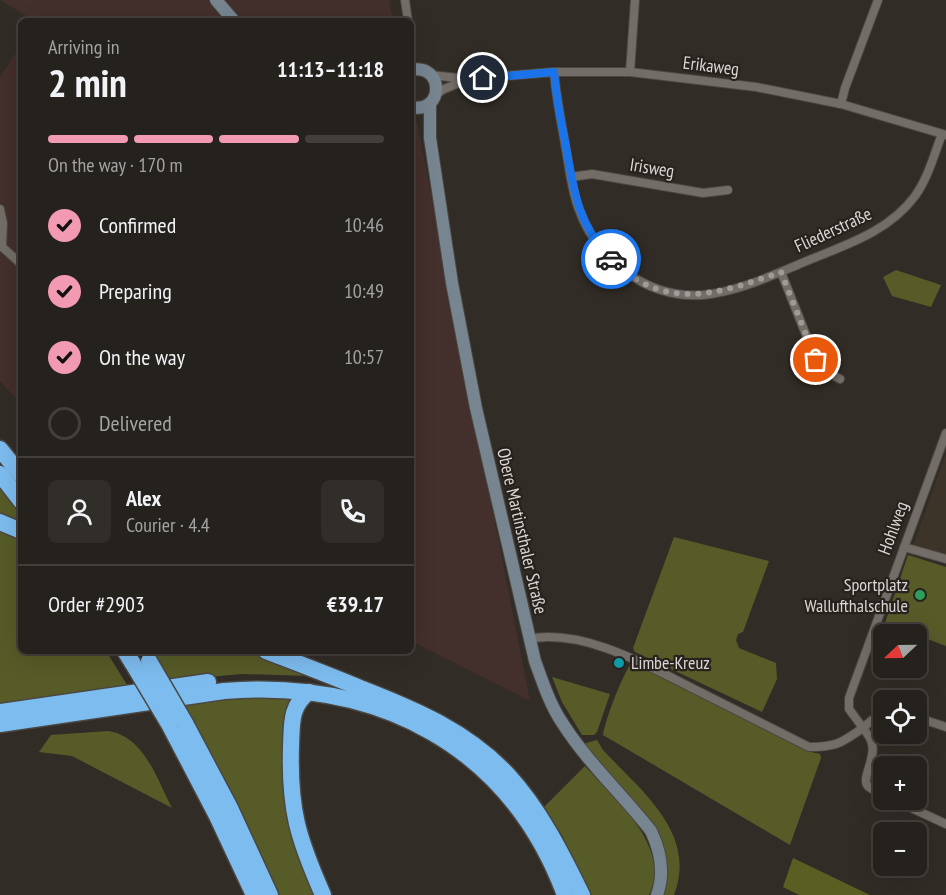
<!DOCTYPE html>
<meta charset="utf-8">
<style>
:root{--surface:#25211c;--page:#312e29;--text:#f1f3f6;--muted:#a3a3a3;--line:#423e3b;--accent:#f19ab1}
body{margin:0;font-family:"PT Sans Narrow",sans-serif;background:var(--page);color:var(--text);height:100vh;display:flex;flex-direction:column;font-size:22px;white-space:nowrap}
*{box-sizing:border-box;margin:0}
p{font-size:20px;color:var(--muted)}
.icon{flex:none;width:33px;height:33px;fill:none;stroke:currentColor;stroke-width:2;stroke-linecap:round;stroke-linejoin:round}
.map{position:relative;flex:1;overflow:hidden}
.panel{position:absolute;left:18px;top:18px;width:396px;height:636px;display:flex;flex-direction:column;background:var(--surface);border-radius:9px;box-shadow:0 6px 24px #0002,0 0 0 2px var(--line)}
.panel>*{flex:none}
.needle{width:39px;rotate:248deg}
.buttons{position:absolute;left:873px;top:624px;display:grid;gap:12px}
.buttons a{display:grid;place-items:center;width:54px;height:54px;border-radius:9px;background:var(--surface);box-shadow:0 6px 24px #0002,0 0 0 2px var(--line);font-size:30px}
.pin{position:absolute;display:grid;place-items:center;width:51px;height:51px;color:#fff;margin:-26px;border:3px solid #fff;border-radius:50%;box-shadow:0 2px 6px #0007}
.courier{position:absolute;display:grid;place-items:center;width:60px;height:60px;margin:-30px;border:4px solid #1a73e8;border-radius:50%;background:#fff;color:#222;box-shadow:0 2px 8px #0007}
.headline em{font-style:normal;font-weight:800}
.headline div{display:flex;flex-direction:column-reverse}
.headline{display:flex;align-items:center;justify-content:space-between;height:102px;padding:0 30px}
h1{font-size:39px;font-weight:800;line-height:45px}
.bar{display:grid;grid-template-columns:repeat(4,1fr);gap:9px 6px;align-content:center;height:72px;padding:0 30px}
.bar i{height:8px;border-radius:4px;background:var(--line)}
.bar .on{background:var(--accent)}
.bar p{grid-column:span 4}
.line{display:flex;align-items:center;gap:15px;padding:0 30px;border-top:2px solid var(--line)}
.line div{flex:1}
.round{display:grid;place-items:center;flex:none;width:63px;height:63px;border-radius:9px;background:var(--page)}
ol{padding:0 30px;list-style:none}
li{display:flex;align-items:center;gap:18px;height:66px}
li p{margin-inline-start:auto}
li .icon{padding:6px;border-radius:50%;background:var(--accent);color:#111;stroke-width:4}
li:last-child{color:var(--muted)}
li i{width:33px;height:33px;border:3px solid var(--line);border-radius:50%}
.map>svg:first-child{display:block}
</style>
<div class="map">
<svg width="946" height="895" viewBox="0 0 946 895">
<rect width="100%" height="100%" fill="#312c26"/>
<g fill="#432f2c">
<polygon points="0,0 389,0 393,21 35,21"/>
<polygon points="21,45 21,404 0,381 0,77"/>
<polygon points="411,116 417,122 530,701 411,641"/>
</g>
<polygon fill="#3d3429" points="946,454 946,555 913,546"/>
<g fill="#575b28">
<polygon points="896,270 941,285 931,307 892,296 883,277"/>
<polygon points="0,487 21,514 21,527 0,518"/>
<polygon points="0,527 21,536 21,651 106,651 129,688 0,707"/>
<polygon points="674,537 769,561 743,632 738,634 736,640 739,648 776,663 777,679 762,712 635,652 633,648"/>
<polygon points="908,555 946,567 946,646 885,623"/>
<polygon points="149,651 257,651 311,676 242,674 177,680 165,677"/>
<path d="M632,663L811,752L820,754L821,758L790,845L603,735C604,723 624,670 632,663Z"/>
<polygon points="552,677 610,694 597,732 594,735 582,735 562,702"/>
<polygon points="297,695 287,725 317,895 275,895 181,699"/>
<path d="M108,731C144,736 157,779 172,808L72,756L39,752L51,735Z"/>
<path d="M597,740L603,750C640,790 698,833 674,895H663C667,863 667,847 649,818L583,744Z"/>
<path d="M585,766C613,797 673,847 649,895H589L563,837L544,807Z"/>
</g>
<polygon fill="#595e22" points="793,858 870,895 799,895 783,887"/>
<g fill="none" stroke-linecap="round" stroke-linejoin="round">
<g stroke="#4b4742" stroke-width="10">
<g id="street">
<polyline points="405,0 408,21"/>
<path d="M554,72C556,96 561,120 565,144C569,165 571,187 578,207C596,259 646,299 703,295C737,292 771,276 802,263C842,246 888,233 915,196C928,178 934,155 942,134"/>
<polyline points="630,72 635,0"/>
<polyline points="431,75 467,79 554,72 630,72 756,87 841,104 946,135"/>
<polyline points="435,95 444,89 464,81"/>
<polyline points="841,104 845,88 878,0"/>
<polyline points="571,177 592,174 703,193 728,190"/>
<polyline points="0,209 3,223 2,247"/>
<polyline points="0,245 21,264"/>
<polyline points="781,272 816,360 827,372 840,379"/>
<polyline points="904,547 946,559"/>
<path d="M529,639C584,628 650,667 698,691C735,710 772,728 809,747C837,747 841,743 863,728L849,709V698L946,433"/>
<path d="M884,714L872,720L863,728C867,733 871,738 872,744C876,757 862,778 867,785C870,790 879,792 884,795"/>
<polyline points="916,717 946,727"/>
<polyline points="894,800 946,824"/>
</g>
</g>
<g stroke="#4b4742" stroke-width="14">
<g id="secondary">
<polyline points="216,0 234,21"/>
<path d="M411,70C444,63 445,114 411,107"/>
<path d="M430,103V138L452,283L476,408L535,661C543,683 550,705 563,724C588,763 623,795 651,831C661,852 665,873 657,895"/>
</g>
</g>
<g stroke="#4b4742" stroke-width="19">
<g id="highway">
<polyline points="0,449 21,475"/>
<polyline points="0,474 21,501"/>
<polyline points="0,522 21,531"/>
<polyline points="125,651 133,664"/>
<path d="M266,651C297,663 329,675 360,688C414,709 467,731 508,775C540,810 561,852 582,895"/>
<path d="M309,692C290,706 292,724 291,746C289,810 298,838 323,895"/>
<polyline points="0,712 208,682"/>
<polyline points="185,723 230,808 270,895"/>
<path d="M0,724L224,691C379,679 509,745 565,895"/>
<polyline points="170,726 217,816 254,895"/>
</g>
</g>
<use href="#street" stroke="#736d67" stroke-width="8"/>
<use href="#secondary" stroke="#768590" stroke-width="12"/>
<use href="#highway" stroke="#7dbcef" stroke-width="16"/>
<g stroke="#4b4742" stroke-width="19" stroke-linecap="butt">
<g id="highway-bridge">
<polyline points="149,661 185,723"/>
<polyline points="133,664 170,726"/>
</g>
</g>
<use href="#highway-bridge" stroke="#7dbcef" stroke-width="16"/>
</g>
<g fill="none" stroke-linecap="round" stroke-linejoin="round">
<path stroke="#a09b97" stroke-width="6" stroke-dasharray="0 10.8" d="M611,259C665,313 718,294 781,272L816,360"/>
<path stroke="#1a73e8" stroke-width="8" d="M483,78L554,72C556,95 560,118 565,141C573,186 577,225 611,259"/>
</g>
<circle fill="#2e9e5b" stroke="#27221d" stroke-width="2" cx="920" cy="595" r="6"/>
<circle fill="#0f9aa8" stroke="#27221d" stroke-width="2" cx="619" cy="663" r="6"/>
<g text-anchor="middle" stroke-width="4.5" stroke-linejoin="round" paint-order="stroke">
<g font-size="18" fill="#dbd7d4" stroke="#27221d">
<text transform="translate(711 66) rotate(7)" y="6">Erikaweg</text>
<text transform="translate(652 168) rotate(9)" y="6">Irisweg</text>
<text transform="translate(833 230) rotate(-25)" y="6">Fliederstraße</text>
<text transform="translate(893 528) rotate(-70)" y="6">Hohlweg</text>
<text transform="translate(522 531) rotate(77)" y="6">Obere Martinsthaler Straße</text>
</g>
<g font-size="18" fill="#dbd7d4" stroke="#27221d" text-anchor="end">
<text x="908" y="591">Sportplatz<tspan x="908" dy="21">Wallufthalschule</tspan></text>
<text x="631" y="669" text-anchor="start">Limbe-Kreuz</text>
</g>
</g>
</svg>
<div class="buttons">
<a><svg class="needle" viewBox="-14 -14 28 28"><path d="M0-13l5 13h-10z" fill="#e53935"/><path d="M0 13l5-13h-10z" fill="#a3a3a3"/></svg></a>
<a><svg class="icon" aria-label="locate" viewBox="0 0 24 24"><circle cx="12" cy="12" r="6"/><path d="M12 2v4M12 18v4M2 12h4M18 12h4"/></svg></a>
<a>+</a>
<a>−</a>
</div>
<div class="pin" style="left:816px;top:360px;background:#ea580c"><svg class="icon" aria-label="bag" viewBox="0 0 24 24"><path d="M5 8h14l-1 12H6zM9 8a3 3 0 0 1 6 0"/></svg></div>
<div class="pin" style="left:483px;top:78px;background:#1f2937"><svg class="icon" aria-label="home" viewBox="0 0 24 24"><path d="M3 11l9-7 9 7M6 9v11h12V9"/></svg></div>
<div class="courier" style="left:611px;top:259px"><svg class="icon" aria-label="car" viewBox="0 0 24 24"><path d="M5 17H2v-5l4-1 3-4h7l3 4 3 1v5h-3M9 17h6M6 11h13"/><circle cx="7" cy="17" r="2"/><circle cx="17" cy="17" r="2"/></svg></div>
<section class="panel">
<div class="headline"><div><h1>2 min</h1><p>Arriving in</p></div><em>11:13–11:18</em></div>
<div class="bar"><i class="on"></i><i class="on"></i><i class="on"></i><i></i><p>On the way · 170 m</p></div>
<ol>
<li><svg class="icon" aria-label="check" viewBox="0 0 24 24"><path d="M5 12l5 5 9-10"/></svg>Confirmed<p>10:46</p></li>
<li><svg class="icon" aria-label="check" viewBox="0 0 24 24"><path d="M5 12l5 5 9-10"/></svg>Preparing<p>10:49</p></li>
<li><svg class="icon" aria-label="check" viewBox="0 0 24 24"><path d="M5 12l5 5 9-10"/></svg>On the way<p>10:57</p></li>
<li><i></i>Delivered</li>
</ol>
<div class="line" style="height:108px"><a class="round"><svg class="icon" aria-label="person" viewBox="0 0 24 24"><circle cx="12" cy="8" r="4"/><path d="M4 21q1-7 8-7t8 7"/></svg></a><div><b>Alex</b><p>Courier · 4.4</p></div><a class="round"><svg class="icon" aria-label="phone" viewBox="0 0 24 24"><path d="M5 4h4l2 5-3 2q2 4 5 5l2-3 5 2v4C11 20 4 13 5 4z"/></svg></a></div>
<div class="line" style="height:78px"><div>Order #2903</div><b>€39.17</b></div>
</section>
</div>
